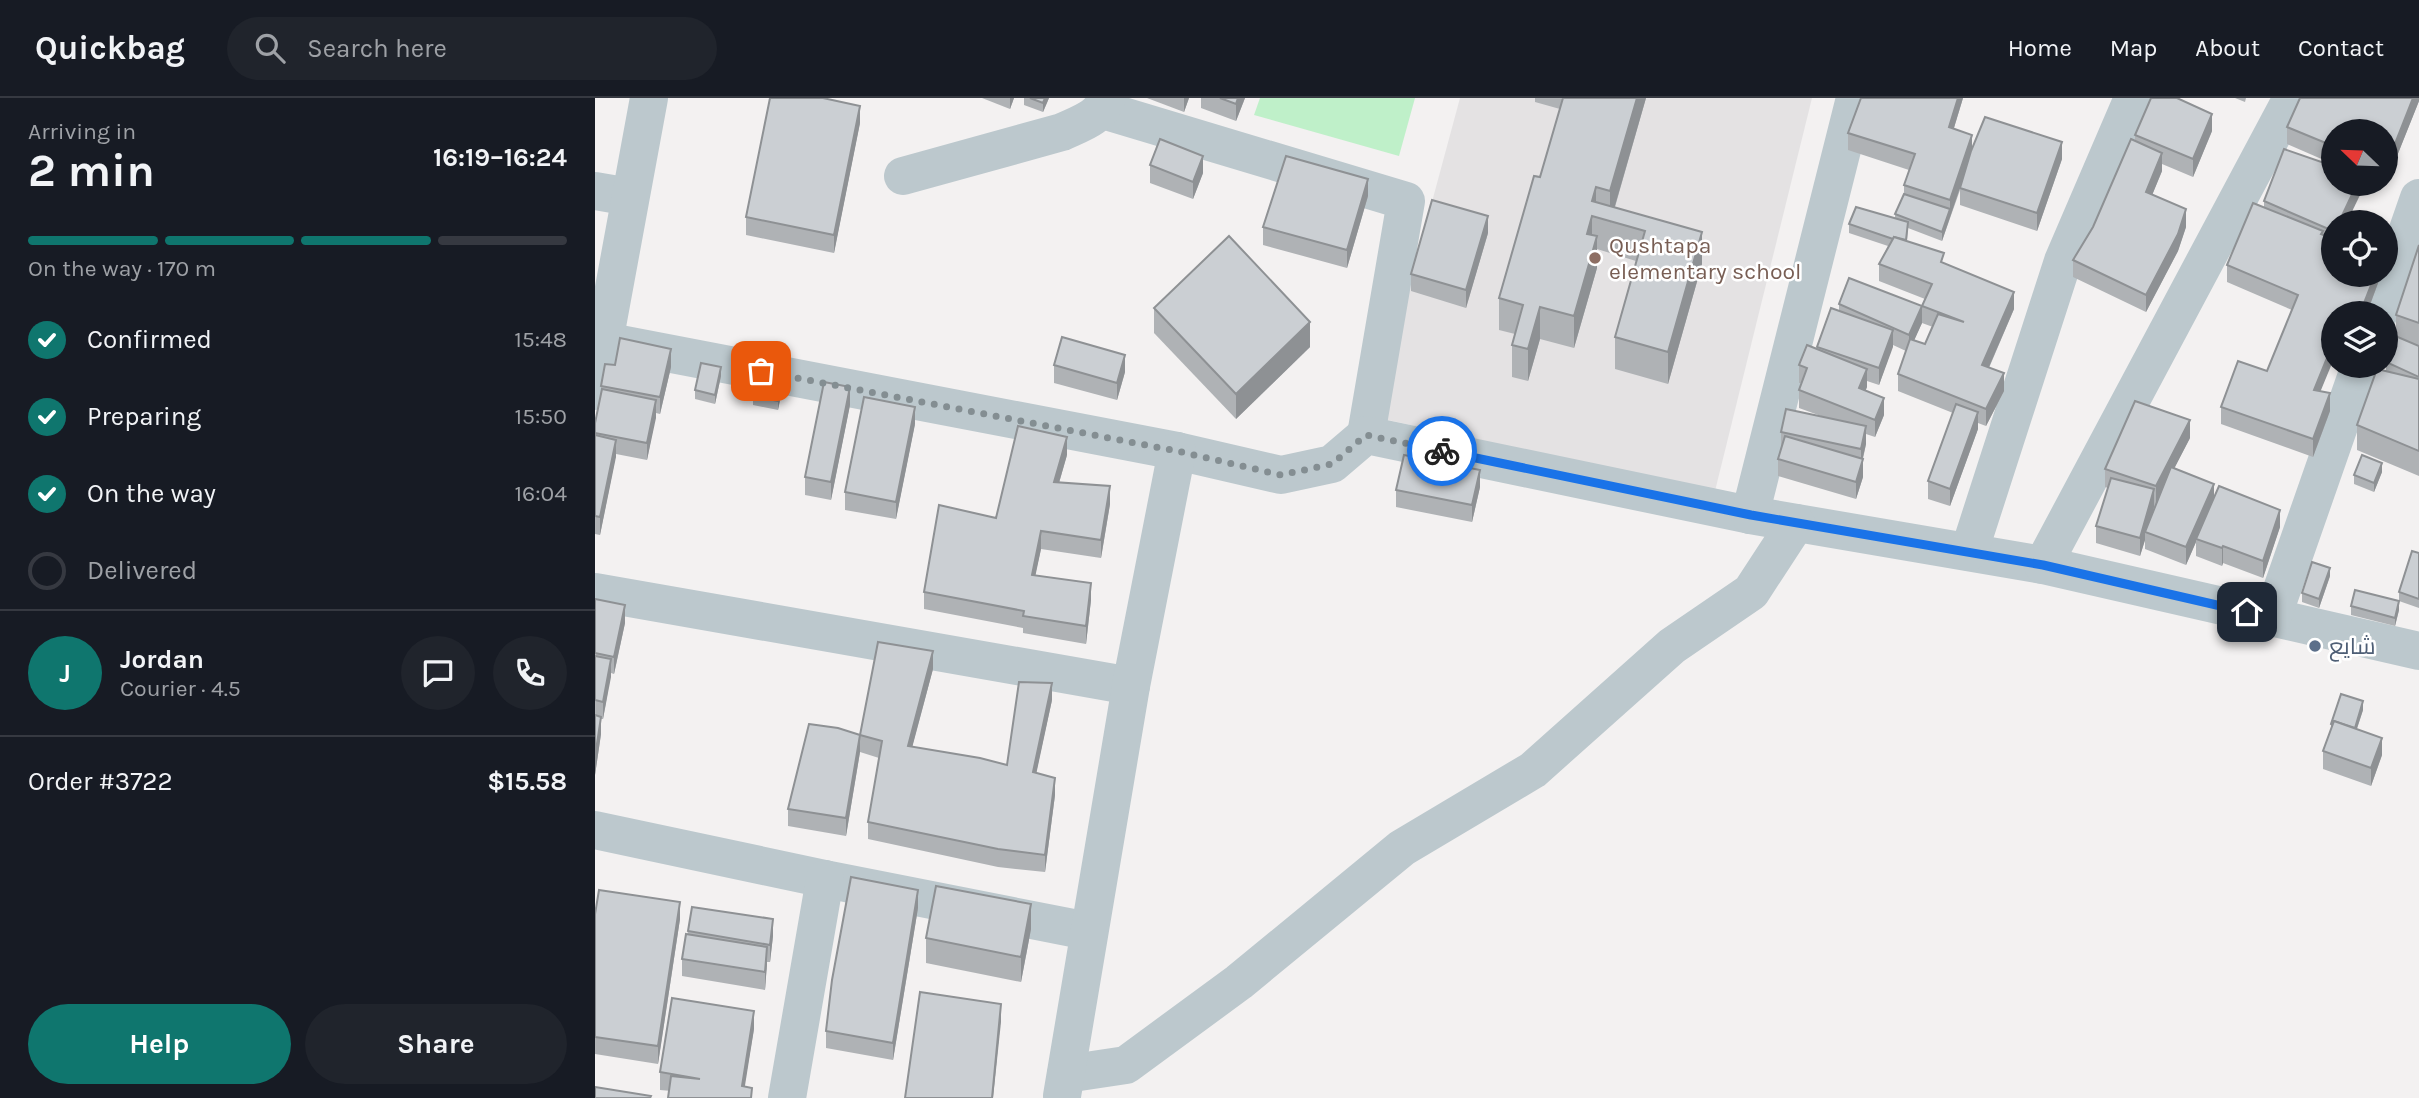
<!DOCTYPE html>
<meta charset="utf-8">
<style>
:root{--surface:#171b24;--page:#20242c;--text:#f1f3f6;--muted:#9ea1a6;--line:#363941;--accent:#0f766e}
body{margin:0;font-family:Karla,Cairo,sans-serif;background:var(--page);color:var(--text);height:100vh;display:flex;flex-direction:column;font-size:26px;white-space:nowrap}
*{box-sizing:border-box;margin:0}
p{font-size:23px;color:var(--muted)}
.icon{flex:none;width:38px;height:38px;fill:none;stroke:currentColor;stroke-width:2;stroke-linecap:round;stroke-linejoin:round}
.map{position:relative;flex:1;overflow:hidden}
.side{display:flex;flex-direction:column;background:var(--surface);width:595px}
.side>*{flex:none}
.needle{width:46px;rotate:293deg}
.fabs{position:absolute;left:1726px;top:21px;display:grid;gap:14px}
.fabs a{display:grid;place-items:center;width:77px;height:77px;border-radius:50%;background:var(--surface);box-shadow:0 4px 10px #0003;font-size:35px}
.pin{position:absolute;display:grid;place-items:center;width:60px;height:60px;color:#fff;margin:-30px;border-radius:14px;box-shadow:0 4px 10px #0006}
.courier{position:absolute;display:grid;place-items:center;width:70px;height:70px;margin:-35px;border:5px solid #1a73e8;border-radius:50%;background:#fff;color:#222;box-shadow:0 2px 9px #0007}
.headline em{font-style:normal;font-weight:700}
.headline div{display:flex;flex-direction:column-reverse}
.headline{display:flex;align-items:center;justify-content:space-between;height:119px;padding:0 28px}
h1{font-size:46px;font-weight:700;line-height:52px}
.bar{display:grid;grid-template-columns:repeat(4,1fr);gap:10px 7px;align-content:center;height:84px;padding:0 28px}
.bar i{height:9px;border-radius:5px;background:var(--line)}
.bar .active{background:var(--accent)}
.bar p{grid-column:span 4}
.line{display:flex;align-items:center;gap:18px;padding:0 28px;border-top:2px solid var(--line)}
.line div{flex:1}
.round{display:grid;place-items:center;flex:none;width:74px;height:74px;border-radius:37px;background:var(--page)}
ol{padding:0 28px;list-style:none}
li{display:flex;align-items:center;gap:21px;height:77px}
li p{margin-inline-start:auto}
li .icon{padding:7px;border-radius:50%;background:var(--accent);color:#fff;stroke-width:4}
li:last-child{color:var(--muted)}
li i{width:38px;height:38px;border:4px solid var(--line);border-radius:50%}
.action{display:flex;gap:14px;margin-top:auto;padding:14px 28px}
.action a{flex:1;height:80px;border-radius:42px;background:var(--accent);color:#fff;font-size:28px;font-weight:700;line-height:80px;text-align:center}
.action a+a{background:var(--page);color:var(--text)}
header{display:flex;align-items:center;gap:42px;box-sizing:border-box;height:98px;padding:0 35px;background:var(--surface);border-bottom:2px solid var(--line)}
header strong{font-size:33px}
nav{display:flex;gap:38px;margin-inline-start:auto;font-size:24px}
.search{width:490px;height:63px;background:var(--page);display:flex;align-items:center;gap:18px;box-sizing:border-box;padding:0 24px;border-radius:38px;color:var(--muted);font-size:26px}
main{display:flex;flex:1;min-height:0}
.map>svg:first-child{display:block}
</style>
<header>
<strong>Quickbag</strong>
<div class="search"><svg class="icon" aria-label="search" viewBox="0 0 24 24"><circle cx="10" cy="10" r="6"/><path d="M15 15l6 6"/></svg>Search here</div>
<nav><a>Home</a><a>Map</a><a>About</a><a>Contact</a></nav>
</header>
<main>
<section class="side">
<div class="headline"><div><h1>2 min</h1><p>Arriving in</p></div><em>16:19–16:24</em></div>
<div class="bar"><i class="active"></i><i class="active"></i><i class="active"></i><i></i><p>On the way · 170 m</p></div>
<ol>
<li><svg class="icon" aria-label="check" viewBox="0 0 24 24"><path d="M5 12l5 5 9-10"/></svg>Confirmed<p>15:48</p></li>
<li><svg class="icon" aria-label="check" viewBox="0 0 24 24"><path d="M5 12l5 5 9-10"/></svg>Preparing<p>15:50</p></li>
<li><svg class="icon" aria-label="check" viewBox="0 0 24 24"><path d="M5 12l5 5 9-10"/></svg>On the way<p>16:04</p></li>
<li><i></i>Delivered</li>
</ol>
<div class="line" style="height:126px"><b class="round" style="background:var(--accent);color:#fff">J</b><div><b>Jordan</b><p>Courier · 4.5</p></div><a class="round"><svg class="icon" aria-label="chat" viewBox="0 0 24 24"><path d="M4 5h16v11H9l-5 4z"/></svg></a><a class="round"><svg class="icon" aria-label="phone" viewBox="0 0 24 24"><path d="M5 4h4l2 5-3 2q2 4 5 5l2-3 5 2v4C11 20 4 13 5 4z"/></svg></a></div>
<div class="line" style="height:91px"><div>Order #3722</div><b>$15.58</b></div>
<div class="action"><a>Help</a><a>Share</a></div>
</section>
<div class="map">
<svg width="1824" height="1000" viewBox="0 0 1824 1000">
<rect width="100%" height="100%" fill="#f3f1f1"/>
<polygon fill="#e4e2e3" points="865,0 1217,0 1120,393 779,319"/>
<polygon fill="#bff0c9" points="665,0 820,0 804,58 659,17"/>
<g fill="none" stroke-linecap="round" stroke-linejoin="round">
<g stroke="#bcc8cd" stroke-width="38">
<polyline points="508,12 811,103 771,337"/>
<path d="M308,78L467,34C486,25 505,20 512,0"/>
<polyline points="0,93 35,99"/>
<polyline points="1784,215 1824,100"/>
<polyline points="9,243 582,353 686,377 737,366 771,337 1155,417 1448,467 1824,553"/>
<polyline points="0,293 54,0"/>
<polyline points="1155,417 1260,0"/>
<polyline points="1374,454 1468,163 1538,0"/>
<polyline points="1448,467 1697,0"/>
<polyline points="0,494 536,588"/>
<polyline points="1677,520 1765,268"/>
<polyline points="0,732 230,781 493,833"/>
<polyline points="471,976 531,967 644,884 807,750 938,672 1077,548 1156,494 1201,425"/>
<polyline points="467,998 536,588 582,353"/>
<polyline points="192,1000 230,781"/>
</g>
</g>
<g fill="#afb2b5" fill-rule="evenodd">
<polygon points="387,0 419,0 415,11"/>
<polygon points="429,0 454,0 448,14 429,7"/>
<polygon points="552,0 594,0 589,14"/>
<polygon points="606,0 650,0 641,23 606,10"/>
<polygon points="940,0 1051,0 1020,109 1107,166 1073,286 1020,271 1020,239 1041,163 1002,151 1002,170 979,250 945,241 933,283 917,279 917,247 920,236 904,232 904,200 945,79 965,11 940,4"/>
<path d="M1266,0H1368L1359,30L1377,49L1467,61L1442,133L1365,107V92L1347,143L1313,130L1312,143L1349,165L1419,211L1394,270L1409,293L1391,328L1383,325V331L1355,408L1333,401V383L1358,315L1303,293V276L1311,253L1298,247L1284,287L1272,283V289L1270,293L1289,317L1280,339L1271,336V346L1268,361V379L1261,401L1183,378V361L1186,349V334L1226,318L1204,310V292L1207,285H1204V267L1222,251V249L1244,213V206L1327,208L1330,201L1284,183V166L1293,148L1254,135V126L1300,120V116L1309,96V87L1314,72L1253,52V35ZM1327,225L1338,229L1330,246L1319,242Z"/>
<polygon points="1640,0 1651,0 1650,4"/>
<polygon points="1824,0 1824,3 1790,88 1785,86 1790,86 1790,33 1738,33 1738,66 1692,46 1692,29"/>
<polygon points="265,25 239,155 151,137 151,119"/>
<polygon points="1617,33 1598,79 1567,66 1567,73 1557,97 1591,129 1583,153 1551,214 1478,179 1478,162 1498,129 1540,43 1540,37"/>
<polygon points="555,67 608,75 598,101 555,85"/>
<polygon points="1766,86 1766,95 1738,124 1738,177 1786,177 1772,215 1738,215 1725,293 1735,313 1718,359 1626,326 1626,309 1672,273 1697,212 1632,184 1632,167 1669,109 1669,103"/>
<polygon points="773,98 752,170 668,147 668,129"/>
<polygon points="893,135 871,210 816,193 816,176"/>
<polygon points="1824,147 1824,378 1762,352 1762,327 1791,273 1791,264 1801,239 1801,217"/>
<polygon points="559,210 715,249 641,321 559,235"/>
<polygon points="459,267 530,274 522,302 459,285"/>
<polygon points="76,269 65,316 61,315 52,362 21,356 5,437 0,436 0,325 6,294 6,288"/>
<polygon points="126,278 120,306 100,301 100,292"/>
<polygon points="187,292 183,312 158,307 158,298"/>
<polygon points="255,307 236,402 210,397 210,379"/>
<polygon points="320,326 301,421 250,412 250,394"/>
<polygon points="1595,340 1579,370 1619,400 1685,429 1668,480 1628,465 1627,468 1601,458 1601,444 1591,467 1550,451 1550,442 1545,458 1501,445 1501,428 1513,390 1510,389 1510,371"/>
<polygon points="472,357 464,385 515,406 506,460 446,451 440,477 496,502 491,546 428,535 428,530 329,511 329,494 401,420"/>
<polygon points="1787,374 1779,394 1759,386 1759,377"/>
<polygon points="885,389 877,424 801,409 801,392"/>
<polygon points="1824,455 1824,510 1804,503 1804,494"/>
<polygon points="1735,478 1724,510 1707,504 1707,495"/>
<polygon points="0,501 30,525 19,576 16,575 8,621 6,621 6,636 0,677"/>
<polygon points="1756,508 1804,512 1800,528 1756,517"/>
<polygon points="338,571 317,649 412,667 457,602 441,675 460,697 450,774 403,769 273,741 273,724 284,660 265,654 251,738 193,728 193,711 265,637"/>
<polygon points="1768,612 1762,631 1787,657 1776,688 1728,671 1728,653 1736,633 1736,626"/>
<polygon points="323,810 298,962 231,950 231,933"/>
<polygon points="0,816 85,821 63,966 0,956"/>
<polygon points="436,831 426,884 331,865 331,840"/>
<polygon points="93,833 178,838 175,864 172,864 170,892 87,878 87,861"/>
<polygon points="159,931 149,989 157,1000 65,992 65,974"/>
</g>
<g fill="#8e9194">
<polygon points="415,0 419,0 415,11"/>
<polygon points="450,0 454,0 448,14 448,5"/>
<polygon points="589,0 594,0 589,14"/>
<polygon points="643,0 650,0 641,23 641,6"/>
<polygon points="1042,0 1051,0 1015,125 1015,93"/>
<polygon points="1363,0 1368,0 1354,46 1354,29"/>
<polygon points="1818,0 1824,0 1824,3 1790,88 1790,71"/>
<polygon points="265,8 265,25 239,155 239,137"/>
<polygon points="1617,16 1617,33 1598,79 1598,61"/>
<polygon points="1377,37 1377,54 1347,143 1347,134 1355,111 1355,102"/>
<polygon points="1467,44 1467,61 1442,133 1442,115"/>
<polygon points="1567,55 1567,73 1551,112 1551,94"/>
<polygon points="608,58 608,75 598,101 598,84"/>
<polygon points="773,81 773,98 752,170 752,152"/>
<polygon points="1762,86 1766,86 1766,95 1752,124 1744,124"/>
<polygon points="1001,89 1001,119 997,118 997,150 992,136 997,103"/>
<polygon points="1591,111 1591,129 1583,153 1551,214 1551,197"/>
<polygon points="893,118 893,135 871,210 871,192"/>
<polygon points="1107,134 1107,166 1073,286 1073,254"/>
<polygon points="1002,138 1002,170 979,250 979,218"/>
<polygon points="1780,177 1786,177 1772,215 1765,215"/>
<polygon points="1419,194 1419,211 1387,285 1387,267"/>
<polygon points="1327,208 1327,225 1314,254 1314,237"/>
<polygon points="945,209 945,241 933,283 933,251"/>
<polygon points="715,224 715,249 641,321 641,296"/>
<polygon points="1298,232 1298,249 1284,287 1284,270"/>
<polygon points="1738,245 1738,263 1719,309 1719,292"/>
<polygon points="76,251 76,269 65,316 65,299"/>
<polygon points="530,257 530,274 522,302 522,285"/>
<polygon points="126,269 126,278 120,306 120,297"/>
<polygon points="1272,271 1272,289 1264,308 1264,290"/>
<polygon points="1409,275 1409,293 1391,328 1391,311"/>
<polygon points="187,283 187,292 183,312 183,303"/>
<polygon points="255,289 255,307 236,402 236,384"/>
<polygon points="1735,295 1735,313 1718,359 1718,341"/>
<polygon points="1289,300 1289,317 1280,339 1280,322"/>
<polygon points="61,302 61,320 52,362 52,345"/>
<polygon points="320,309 320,326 301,421 301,404"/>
<polygon points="1383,314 1383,331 1355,408 1355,391"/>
<polygon points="1595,322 1595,340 1561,406 1561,388"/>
<polygon points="1271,328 1271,346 1267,363 1268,361 1268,379 1261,401 1261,384 1266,367 1266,351"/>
<polygon points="472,339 472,357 459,402 459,384"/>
<polygon points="21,342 21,359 5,437 5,419"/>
<polygon points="1787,365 1787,374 1779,394 1779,385"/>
<polygon points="885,372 885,389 877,424 877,407"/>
<polygon points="1619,386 1619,403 1601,441 1601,444 1591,467 1591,449"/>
<polygon points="515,388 515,406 506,460 506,442"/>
<polygon points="1559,391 1559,409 1552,435 1550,434 1550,442 1545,458 1545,440"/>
<polygon points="1685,412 1685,429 1668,480 1668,463"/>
<polygon points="446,433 446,451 437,494 437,477"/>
<polygon points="1628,448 1628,465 1627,468 1627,450"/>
<polygon points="1735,470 1735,478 1724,510 1724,501"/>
<polygon points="496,485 496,502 491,546 491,528"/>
<polygon points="1804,503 1804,512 1800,528 1800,520"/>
<polygon points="30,507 30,525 19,576 19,559"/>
<polygon points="338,553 338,571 313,665 313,648"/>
<polygon points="16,561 16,579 8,621 8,604"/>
<polygon points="457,585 457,602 438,691 438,674"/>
<polygon points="1768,603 1768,612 1758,642 1758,634"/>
<polygon points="6,619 6,636 0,677 0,659"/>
<polygon points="265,637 265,654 251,738 251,720"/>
<polygon points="1787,640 1787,657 1776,688 1776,670"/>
<polygon points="460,680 460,697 450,774 450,757"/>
<polygon points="323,792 323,810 298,962 298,945"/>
<polygon points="85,804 85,821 63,966 63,948"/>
<polygon points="436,806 436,831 426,884 426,859"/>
<polygon points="178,821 178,838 175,864 175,847"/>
<polygon points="172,849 172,866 170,892 170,874"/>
<polygon points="406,906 406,924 398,1000 397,1000"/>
<polygon points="159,913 159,931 148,1000 147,988"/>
</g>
<g fill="#cbcfd3" stroke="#8e9194" stroke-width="2">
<polygon points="175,0 228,0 265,8 239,137 151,119"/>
<polygon points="435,0 450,0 448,5"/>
<polygon points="625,0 643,0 641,6"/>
<polygon points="968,0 1042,0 1015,93 1001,89 997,103 1107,134 1073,254 1020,239 1050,133 997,118 992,136 1002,138 979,218 945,209 933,251 917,247 928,207 904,200 939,78 945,79"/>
<polygon points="1266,0 1363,0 1354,29 1377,37 1355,102 1309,87 1320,56 1253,35"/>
<polygon points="1556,0 1582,0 1617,16 1598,61 1540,37"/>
<polygon points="1705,0 1818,0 1790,71 1790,33 1738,33 1738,48 1692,29"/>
<polygon points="1390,19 1467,44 1442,115 1365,90 1376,53"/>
<polygon points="565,41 608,58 598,84 555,67"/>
<polygon points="1536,41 1567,55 1551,94 1591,111 1583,136 1551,197 1478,162 1498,129"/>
<polygon points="1689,51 1738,68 1738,86 1762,86 1744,124 1738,124 1738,133 1669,103"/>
<polygon points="691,58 773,81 752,152 668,129"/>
<polygon points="1309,96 1355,111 1347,134 1300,116"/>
<polygon points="837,102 893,118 871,192 816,176"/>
<polygon points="1658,105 1728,133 1726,136 1738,141 1738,177 1780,177 1765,215 1738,215 1738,245 1719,292 1735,295 1718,341 1626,309 1643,263 1672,273 1703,197 1632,167"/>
<polygon points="1261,109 1313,124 1311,142 1299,139 1298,141 1254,126"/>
<polygon points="634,138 715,224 641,296 559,210"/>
<polygon points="1299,139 1349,155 1346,164 1419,194 1387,267 1409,275 1391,311 1303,276 1315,241 1330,246 1343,216 1369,224 1327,208 1337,186 1284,166"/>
<polygon points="1824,147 1824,225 1801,217"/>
<polygon points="1254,180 1327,208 1314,237 1244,206"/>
<polygon points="1236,210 1298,232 1284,270 1222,249"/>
<polygon points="1798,237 1824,248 1824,279 1791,264"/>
<polygon points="467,239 530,257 522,285 459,267"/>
<polygon points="25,240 76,251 65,299 6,288 10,266 20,267"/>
<polygon points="1212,247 1272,271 1264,290 1289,300 1280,322 1204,292 1212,270 1204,267"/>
<polygon points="106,265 126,269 120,297 100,292"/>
<polygon points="1782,271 1824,281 1824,353 1762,327"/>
<polygon points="161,278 187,283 183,303 158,298"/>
<polygon points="229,284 255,289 236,384 210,379"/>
<polygon points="7,291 61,302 52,345 0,335 0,325"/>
<polygon points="269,299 320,309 301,404 250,394"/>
<polygon points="1540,303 1595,322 1561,388 1510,371"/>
<polygon points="1361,306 1383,314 1355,391 1333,383"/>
<polygon points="1191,311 1271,328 1266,351 1186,334"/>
<polygon points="423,328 472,339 459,384 515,388 506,442 446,433 437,477 496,485 491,528 428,518 429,513 329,494 344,407 401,420"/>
<polygon points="0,337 21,342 5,419 0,418"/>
<polygon points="1190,338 1268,361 1261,384 1183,361"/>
<polygon points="809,357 885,372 877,407 801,392"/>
<polygon points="1767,357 1787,365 1779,385 1759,377"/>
<polygon points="1576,369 1619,386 1591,449 1550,434"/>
<polygon points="1516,380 1559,391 1545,440 1501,428"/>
<polygon points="1624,388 1685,412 1668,463 1628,448 1627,450 1601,441"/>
<polygon points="1817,453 1824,455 1824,501 1804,494"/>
<polygon points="1717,464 1735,470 1724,501 1707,495"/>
<polygon points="1760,492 1804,503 1800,520 1756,508"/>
<polygon points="0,501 30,507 19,559 0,555"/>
<polygon points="283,544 338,553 313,648 385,660 412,667 424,584 457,585 438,674 460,680 450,757 403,751 273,724 287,643 265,637"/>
<polygon points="0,558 16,561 8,604 0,602"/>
<polygon points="1746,596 1768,603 1760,630 1739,623 1738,627 1736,626"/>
<polygon points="0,617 6,619 0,659"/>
<polygon points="1739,623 1787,640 1776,670 1728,653"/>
<polygon points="214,626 243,630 265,637 251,720 193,711"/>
<polygon points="256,779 323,792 298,945 231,933 237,882"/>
<polygon points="341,788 436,806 426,859 331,840"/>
<polygon points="4,792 85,804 63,948 0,939 0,816"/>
<polygon points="97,809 178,821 175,847 93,833"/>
<polygon points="91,836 172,849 170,874 87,861"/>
<polygon points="325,894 406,906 397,1000 310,1000"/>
<polygon points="77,900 159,913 147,988 157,990 156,1000 73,1000 76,978 105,981 65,974"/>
<polygon points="0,989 56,998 55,1000 0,1000"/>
</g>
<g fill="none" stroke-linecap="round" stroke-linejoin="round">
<polyline stroke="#848e92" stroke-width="7" stroke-dasharray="0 12.6" points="166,273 582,353 686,377 737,366 771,337 847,353"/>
<polyline stroke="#1a73e8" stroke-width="9" points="847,353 1156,417 1448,467 1652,514"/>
</g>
<circle fill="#8d6e63" stroke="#fff" stroke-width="2.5" cx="1000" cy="160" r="7"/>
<circle fill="#5c6f8a" stroke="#fff" stroke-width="2.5" cx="1720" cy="548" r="7"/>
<g text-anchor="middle" stroke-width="5" stroke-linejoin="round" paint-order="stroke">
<g font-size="23" fill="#785e54" stroke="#fff" text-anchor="start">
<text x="1014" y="155">Qushtapa<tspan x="1014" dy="26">elementary school</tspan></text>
</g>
<g font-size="23" fill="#4e5e75" stroke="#fff" text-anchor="start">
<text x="1734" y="556">شايع</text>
</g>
</g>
</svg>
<div class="fabs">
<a><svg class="needle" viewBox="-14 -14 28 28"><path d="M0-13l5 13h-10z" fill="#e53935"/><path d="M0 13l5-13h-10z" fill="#9ea1a6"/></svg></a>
<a><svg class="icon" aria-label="locate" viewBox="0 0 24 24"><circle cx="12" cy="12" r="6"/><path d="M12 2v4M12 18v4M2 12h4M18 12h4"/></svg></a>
<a><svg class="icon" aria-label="layers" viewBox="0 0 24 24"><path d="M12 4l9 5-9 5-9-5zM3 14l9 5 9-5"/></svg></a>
</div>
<div class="pin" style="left:166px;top:273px;background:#ea580c"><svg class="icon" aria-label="bag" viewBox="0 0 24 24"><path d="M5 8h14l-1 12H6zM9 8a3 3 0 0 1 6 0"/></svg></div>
<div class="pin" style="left:1652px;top:514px;background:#1f2937"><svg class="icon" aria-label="home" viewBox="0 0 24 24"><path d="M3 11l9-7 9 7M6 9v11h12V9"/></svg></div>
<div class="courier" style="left:847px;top:353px"><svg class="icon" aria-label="bike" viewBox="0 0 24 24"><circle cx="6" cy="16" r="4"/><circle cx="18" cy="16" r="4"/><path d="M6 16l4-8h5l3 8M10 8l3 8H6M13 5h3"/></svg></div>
</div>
</main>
